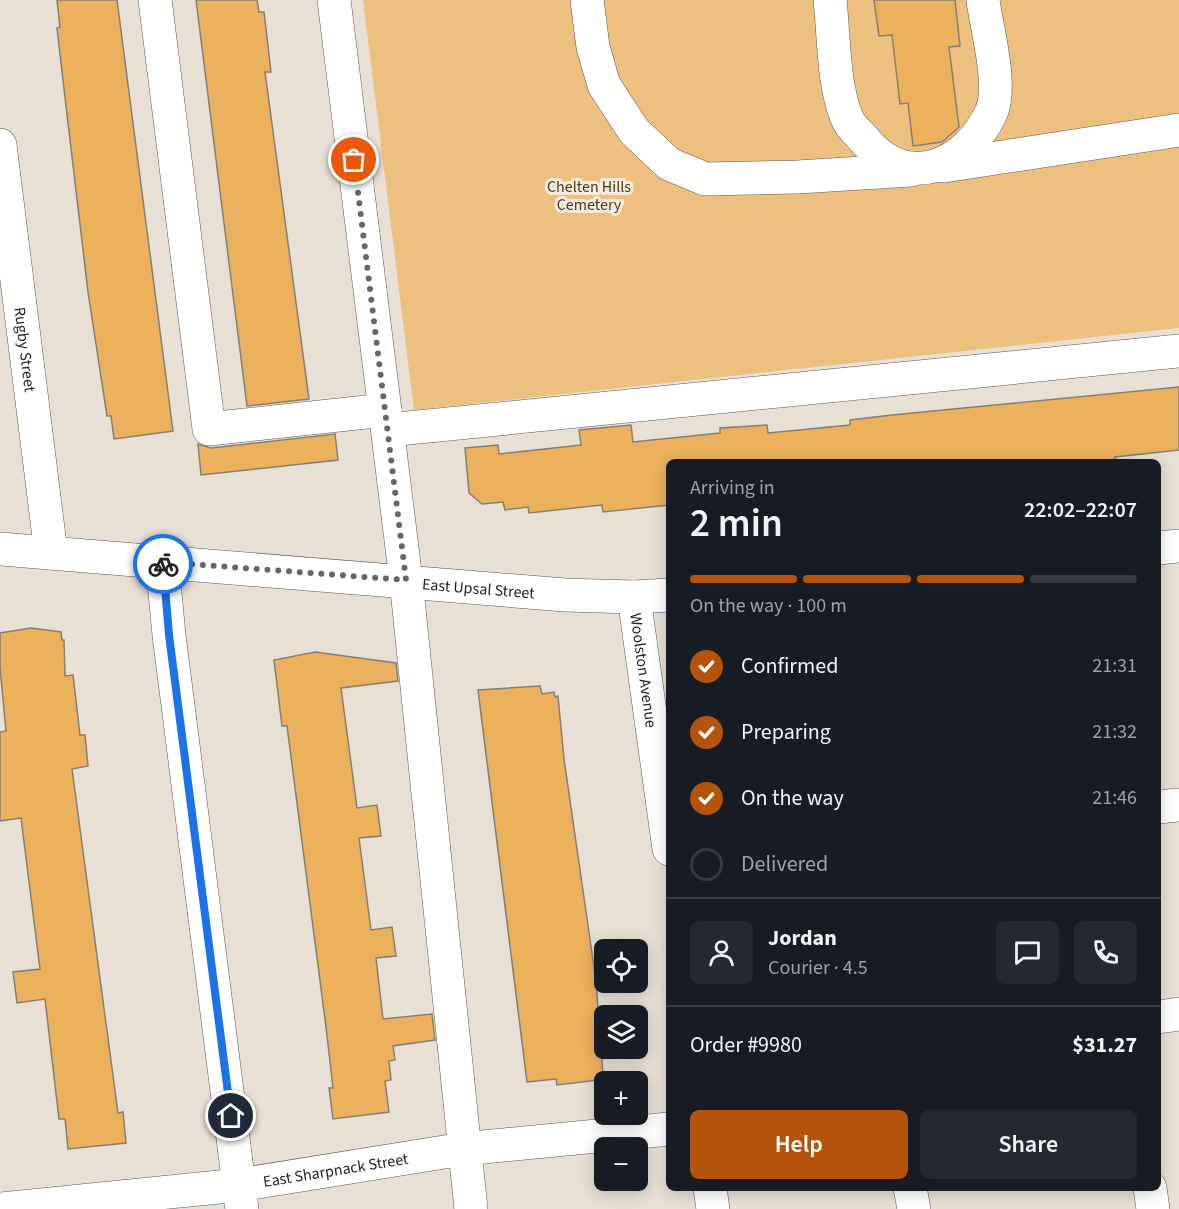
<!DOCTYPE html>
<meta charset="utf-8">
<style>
:root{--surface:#171b24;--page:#242831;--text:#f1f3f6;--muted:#9ea1a6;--line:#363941;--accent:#b45309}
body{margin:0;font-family:"Source Sans 3",sans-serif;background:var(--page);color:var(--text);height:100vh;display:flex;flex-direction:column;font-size:22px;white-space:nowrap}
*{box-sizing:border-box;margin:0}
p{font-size:20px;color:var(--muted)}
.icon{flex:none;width:33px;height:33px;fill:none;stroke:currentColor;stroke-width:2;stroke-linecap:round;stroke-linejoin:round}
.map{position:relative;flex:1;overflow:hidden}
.sheet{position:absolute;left:666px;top:459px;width:495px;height:732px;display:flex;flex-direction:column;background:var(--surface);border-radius:9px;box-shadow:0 3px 15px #0003}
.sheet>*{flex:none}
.controls{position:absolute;left:594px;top:939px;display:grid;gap:12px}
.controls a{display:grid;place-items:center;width:54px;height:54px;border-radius:9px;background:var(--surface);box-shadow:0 3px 15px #0003;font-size:30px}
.pin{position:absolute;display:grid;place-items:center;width:51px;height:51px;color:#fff;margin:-26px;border:3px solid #fff;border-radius:50%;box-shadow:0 2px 6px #0007}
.courier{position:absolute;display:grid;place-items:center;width:60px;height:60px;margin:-30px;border:4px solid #1a73e8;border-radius:50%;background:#fff;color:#222;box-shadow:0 2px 8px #0007}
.summary em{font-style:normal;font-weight:600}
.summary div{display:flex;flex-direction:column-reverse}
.summary{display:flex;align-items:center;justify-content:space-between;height:102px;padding:0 24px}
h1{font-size:39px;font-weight:600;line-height:45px}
.bar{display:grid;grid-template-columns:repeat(4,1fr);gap:9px 6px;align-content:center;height:72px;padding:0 24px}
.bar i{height:8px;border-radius:4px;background:var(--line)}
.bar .current{background:var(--accent)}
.bar p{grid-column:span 4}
.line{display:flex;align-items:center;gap:15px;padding:0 24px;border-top:2px solid var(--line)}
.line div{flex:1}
.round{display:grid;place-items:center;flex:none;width:63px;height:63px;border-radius:9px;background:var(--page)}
ol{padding:0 24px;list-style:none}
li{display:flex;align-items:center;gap:18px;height:66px}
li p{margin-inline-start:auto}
li .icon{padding:6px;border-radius:50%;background:var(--accent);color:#fff;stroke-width:4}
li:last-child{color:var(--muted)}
li i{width:33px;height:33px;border:3px solid var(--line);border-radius:50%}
.primary-button{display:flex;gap:12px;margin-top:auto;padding:12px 24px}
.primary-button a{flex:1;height:69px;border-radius:9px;background:var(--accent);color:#fff;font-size:24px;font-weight:600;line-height:69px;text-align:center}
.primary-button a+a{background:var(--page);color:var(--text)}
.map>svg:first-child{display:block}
</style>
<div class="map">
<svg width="1179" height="1209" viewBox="0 0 1179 1209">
<rect width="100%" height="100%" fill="#e9e0d5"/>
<polygon fill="#eec080" points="363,0 1179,0 1179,328 414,410"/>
<g fill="#ecb15c" stroke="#867f75" stroke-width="1.5">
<polygon points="57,0 117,0 173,431 114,439 111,416 107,416 88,292 64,89 57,28 60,27"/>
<polygon points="196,0 257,0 259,12 264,12 271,72 265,72 309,399 247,406"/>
<polygon points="874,0 955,0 960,46 949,47 959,127 942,142 913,146 908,103 900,104 892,35 879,36"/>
<polygon points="1179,387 1179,450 1115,457 1116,459 1093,462 669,462 669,505 603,512 602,505 529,513 528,507 505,510 503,502 482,504 469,493 465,448 498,445 499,454 581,445 579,430 631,425 633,442 720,433 720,428 767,425 768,433 850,425 850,420 892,415"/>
<polygon points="335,434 338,460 201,475 198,444 211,448"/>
<polygon points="31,628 61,632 62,640 64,640 65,676 73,675 80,735 85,735 88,766 72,769 118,1113 123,1112 126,1143 68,1149 65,1119 59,1119 45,999 17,1003 13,972 40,969 21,818 0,821 0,732 6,731 0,668 0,633"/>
<polygon points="315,652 396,663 398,681 341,688 357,808 377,805 381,836 359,838 371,930 392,927 396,956 376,958 383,1019 432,1014 435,1040 393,1046 395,1060 389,1061 391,1080 385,1081 389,1112 333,1119 329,1088 333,1088 326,1027 287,726 282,726 274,660"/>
<polygon points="540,686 542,694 554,692 555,697 558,696 564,759 596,981 603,1074 598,1074 598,1080 557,1085 556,1079 527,1082 478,690"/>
</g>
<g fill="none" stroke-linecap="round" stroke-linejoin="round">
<g stroke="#5f584f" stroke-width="34">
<g id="minor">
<polyline points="155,0 209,429 385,410"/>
<polyline points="334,0 406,580 471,1209"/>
<polyline points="587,0 593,47 604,85 634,131 669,164 705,179 798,177 911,170"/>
<path d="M830,0C834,36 833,85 847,118C850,127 861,135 867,143C910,191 966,165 991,113C1003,86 987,30 983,0"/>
<path id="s1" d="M0,145L51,553"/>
<polyline points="944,166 1179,130"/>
<polyline points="388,430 1179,351"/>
<polyline points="1158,548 1179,546"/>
<path id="s2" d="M0,549L565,595L634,597L669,595"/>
<polyline points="162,562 169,635 242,1209"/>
<path id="s3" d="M634,597L669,849"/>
<polyline points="1158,807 1179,805"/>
<polyline points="1158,1017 1179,1014"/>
<polyline points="710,1188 713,1209"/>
<polyline points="910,1188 914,1209"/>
<polyline points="1150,1188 1153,1209"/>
<path id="s4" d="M0,1209L239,1185L463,1149L669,1129"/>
</g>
</g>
<use href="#minor" stroke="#fff" stroke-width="33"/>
</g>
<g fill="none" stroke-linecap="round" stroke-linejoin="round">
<polyline stroke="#6a655f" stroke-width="6" stroke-dasharray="0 10.8" points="163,564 162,562 406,580 354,160"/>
<polyline stroke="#1a73e8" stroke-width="8" points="163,564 169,635 231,1116"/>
</g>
<g text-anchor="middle" stroke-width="6" stroke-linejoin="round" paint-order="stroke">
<g font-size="16" fill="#4f3713" stroke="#f6ede2">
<text x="589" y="192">Chelten Hills<tspan x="589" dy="18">Cemetery</tspan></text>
</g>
<g font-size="16" fill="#26231f" stroke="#f6ede2">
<text dy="6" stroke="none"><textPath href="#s1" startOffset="206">Rugby Street</textPath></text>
<text dy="6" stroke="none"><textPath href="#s2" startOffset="480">East Upsal Street</textPath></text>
<text dy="6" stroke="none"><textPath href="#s3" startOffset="74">Woolston Avenue</textPath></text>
<text dy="6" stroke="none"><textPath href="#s4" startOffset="338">East Sharpnack Street</textPath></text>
</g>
</g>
</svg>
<div class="controls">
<a><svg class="icon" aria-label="locate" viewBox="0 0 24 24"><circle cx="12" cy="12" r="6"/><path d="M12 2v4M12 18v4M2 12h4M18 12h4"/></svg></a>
<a><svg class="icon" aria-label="layers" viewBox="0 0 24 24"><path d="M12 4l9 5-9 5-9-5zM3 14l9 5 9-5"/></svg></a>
<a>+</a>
<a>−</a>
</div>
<div class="pin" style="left:354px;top:160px;background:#ea580c"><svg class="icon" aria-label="bag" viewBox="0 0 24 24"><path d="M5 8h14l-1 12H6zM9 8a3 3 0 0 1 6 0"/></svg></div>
<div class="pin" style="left:231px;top:1116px;background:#1f2937"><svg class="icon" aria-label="home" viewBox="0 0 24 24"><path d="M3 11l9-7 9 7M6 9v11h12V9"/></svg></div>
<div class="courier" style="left:163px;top:564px"><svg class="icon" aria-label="bike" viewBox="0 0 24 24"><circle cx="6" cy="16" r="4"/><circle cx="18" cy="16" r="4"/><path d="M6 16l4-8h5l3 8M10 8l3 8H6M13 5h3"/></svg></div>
<section class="sheet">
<div class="summary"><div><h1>2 min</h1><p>Arriving in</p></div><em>22:02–22:07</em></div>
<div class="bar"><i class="current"></i><i class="current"></i><i class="current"></i><i></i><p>On the way · 100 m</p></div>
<ol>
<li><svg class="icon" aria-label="check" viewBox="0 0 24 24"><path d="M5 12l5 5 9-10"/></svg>Confirmed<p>21:31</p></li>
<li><svg class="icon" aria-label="check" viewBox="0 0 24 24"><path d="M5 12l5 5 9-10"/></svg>Preparing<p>21:32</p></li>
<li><svg class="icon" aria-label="check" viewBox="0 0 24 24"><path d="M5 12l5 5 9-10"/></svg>On the way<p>21:46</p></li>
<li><i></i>Delivered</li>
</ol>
<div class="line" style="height:108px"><a class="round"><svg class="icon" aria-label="person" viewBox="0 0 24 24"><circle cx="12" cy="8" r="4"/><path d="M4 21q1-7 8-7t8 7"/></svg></a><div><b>Jordan</b><p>Courier · 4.5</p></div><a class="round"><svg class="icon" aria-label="chat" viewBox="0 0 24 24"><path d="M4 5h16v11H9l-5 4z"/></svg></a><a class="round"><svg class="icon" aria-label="phone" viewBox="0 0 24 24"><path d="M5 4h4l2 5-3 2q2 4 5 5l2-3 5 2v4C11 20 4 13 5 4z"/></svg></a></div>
<div class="line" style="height:78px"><div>Order #9980</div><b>$31.27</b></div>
<div class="primary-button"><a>Help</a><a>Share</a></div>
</section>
</div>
